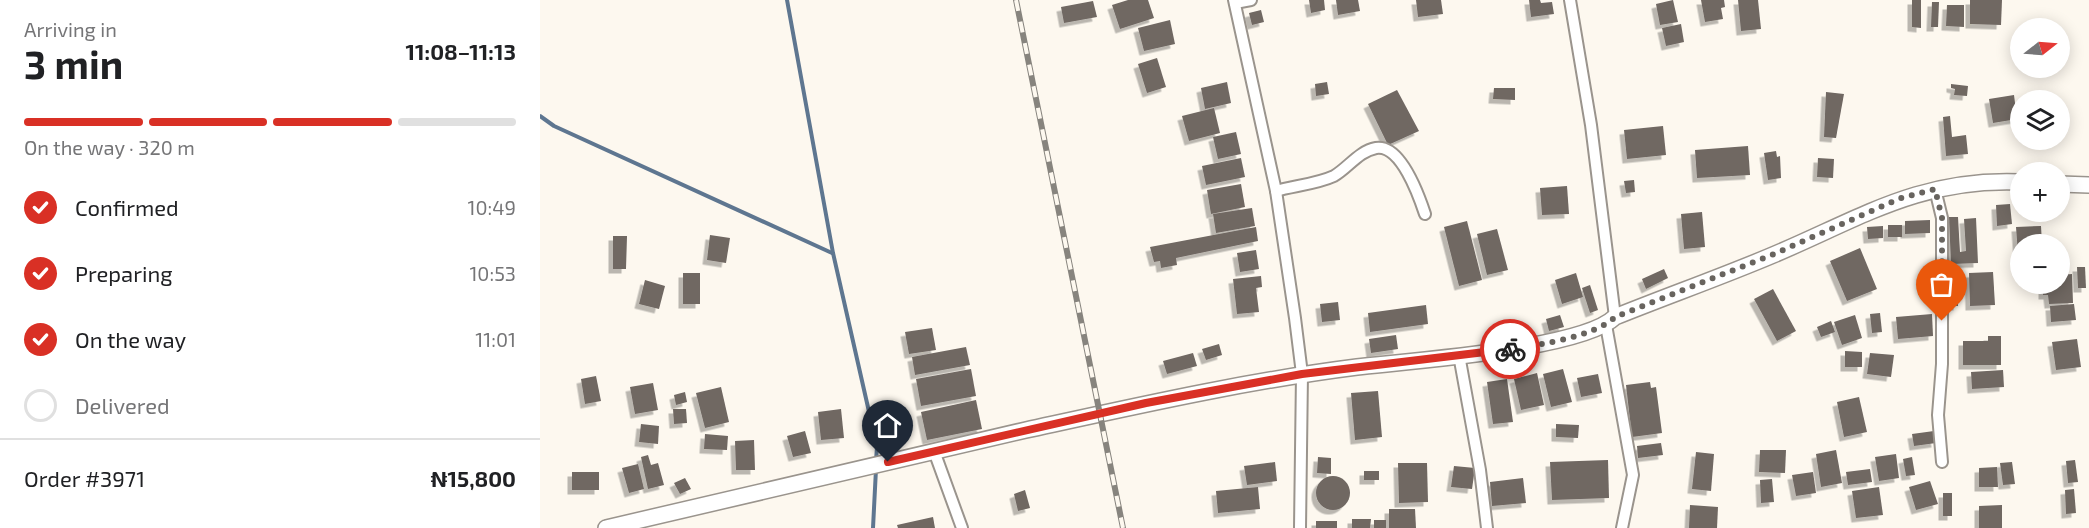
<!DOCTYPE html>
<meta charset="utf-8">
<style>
:root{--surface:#fff;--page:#f6f6f6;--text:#202124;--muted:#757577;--line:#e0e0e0;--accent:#d93025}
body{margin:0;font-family:"Exo 2",sans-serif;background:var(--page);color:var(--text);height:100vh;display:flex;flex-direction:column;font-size:22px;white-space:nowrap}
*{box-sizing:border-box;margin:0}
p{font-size:20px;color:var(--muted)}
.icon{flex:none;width:33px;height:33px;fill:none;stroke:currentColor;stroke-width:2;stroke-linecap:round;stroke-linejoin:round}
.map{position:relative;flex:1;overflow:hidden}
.sheet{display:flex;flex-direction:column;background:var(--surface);width:540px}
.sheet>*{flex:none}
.needle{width:39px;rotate:73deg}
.controls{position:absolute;left:1470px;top:18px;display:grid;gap:12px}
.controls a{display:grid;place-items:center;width:60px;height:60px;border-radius:50%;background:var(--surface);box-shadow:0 3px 15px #0003;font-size:30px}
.pin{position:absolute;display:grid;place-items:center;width:51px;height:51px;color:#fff;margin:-62px -26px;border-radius:50% 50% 50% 0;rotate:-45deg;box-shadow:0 0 6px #0007}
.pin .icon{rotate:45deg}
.courier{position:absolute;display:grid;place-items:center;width:60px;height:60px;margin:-30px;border:4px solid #d93025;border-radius:50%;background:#fff;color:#222;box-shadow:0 2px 8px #0007}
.overview em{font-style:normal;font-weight:700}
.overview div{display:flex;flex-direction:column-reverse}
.overview{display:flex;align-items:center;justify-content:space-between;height:102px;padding:0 24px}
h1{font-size:39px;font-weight:700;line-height:45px}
.bar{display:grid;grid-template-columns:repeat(4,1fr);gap:9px 6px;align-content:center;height:72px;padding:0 24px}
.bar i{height:8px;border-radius:4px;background:var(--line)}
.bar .active{background:var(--accent)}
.bar p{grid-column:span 4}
.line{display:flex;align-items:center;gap:15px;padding:0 24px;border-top:2px solid var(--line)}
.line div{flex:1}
ol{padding:0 24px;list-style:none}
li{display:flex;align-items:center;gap:18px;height:66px}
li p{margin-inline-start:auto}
li .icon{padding:6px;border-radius:50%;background:var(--accent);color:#fff;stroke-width:4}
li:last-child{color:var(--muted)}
li i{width:33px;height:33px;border:3px solid var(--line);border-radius:50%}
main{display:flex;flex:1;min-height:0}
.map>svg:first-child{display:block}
</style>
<main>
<section class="sheet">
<div class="overview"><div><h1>3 min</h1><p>Arriving in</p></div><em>11:08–11:13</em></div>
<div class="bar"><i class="active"></i><i class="active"></i><i class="active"></i><i></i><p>On the way · 320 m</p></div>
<ol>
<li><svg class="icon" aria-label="check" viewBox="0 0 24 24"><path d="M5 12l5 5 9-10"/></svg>Confirmed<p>10:49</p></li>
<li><svg class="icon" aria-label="check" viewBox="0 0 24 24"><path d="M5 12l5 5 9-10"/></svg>Preparing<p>10:53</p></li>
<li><svg class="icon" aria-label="check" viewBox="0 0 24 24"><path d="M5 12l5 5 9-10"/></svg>On the way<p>11:01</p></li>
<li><i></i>Delivered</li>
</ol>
<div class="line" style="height:78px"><div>Order #3971</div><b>₦15,800</b></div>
</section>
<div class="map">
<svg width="1549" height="528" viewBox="0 0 1549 528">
<defs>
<filter id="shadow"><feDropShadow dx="-4.5" dy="4.5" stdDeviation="0" flood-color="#0004"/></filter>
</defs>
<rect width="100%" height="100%" fill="#fdf8ef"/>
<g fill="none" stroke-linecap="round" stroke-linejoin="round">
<g stroke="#5e7690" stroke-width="4">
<polyline points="247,0 293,253 337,447 336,461"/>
<polyline points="0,116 14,126 292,253"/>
<polyline points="333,528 336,469"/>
</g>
</g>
<g fill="#6f6762" filter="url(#shadow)">
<polygon points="588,0 608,0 614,18 580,29 572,5"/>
<polygon points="769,0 784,0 785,10 771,13"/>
<polygon points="796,0 818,0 820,11 798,15"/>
<polygon points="876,0 901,0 903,14 878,17"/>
<polygon points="989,0 1000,0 1001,3 1012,2 1014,14 991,17"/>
<polygon points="1133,0 1138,22 1120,25 1116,4"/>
<polygon points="1161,0 1184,0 1185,7 1181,8 1183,19 1165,22"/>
<polygon points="1198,0 1218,0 1221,29 1201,31"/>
<polygon points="1372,0 1381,0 1381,28 1372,27"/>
<polygon points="1430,0 1462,0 1461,25 1430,24"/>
<polygon points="553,1 557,17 524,23 521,7"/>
<polygon points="1392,2 1399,2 1398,27 1391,27"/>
<polygon points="1407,5 1424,5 1424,27 1406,26"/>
<polygon points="721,10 724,22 712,25 709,13"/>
<polygon points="630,20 635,44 604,51 598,28"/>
<polygon points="1141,24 1144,42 1126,46 1122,28"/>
<polygon points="617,58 626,87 607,93 598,64"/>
<polygon points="687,82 691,103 665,109 661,88"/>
<polygon points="787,82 789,94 776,96 775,84"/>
<polygon points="1411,84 1428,86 1427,96 1414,95 1415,89 1411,88"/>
<polygon points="954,88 975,88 975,100 953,99"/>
<polygon points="857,90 879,131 848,145 828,104"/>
<polygon points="1286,92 1304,94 1296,138 1284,137"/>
<polygon points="1474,95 1477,119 1453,123 1449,99"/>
<polygon points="674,108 680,133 649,141 642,116"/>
<polygon points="1410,116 1412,137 1426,135 1428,154 1406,156 1403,117"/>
<polygon points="1123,126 1126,155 1087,159 1084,130"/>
<polygon points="696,132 701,154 678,159 673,137"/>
<polygon points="1208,146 1210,175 1157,178 1155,150"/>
<polygon points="1236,151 1237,157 1240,156 1241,178 1228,180 1224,153"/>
<polygon points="701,158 705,177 666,185 662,166"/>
<polygon points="1278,158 1294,159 1293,178 1277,177"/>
<polygon points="1094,180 1095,192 1086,193 1084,181"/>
<polygon points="701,184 705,207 671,214 667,190"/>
<polygon points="1027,186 1029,214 1002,215 1000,188"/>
<polygon points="1470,204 1472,224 1457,226 1456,205"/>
<polygon points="712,208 715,226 676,233 673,214"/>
<polygon points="1162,212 1165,247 1144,249 1141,214"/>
<polygon points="1409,217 1418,217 1420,252 1426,251 1424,219 1436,218 1438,263 1411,264"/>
<polygon points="1390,220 1390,233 1365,234 1365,221"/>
<polygon points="927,221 942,280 919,286 904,227"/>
<rect x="1348" y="225" width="14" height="12"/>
<polygon points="1343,226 1343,238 1328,239 1327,227"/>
<polygon points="1501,226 1502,244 1480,244 1479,267 1476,227"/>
<polygon points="716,227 718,241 636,258 637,265 621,268 620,261 614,262 610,247"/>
<polygon points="957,229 968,270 947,275 937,234"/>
<polygon points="170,235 190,238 186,263 167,260"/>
<polygon points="73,236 87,236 86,269 73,269"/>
<polygon points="1320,248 1337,289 1307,301 1290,261"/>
<polygon points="716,250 719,269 700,272 697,253"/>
<polygon points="1537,267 1545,267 1546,288 1538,288"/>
<polygon points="1124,269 1128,278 1106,289 1102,279"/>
<polygon points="1453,272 1455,305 1430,306 1429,273"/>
<rect x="143" y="273" width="17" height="31"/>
<polygon points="1036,273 1043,297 1022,304 1015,280"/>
<polygon points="1532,274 1533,303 1509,304 1508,295 1503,295 1503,284 1520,284 1520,275"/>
<polygon points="721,276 722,287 716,288 719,312 697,314 693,279"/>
<polygon points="105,280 125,286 119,309 99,304"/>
<polygon points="1050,285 1058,310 1050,313 1042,288"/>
<polygon points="1233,289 1256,331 1237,341 1214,299"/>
<polygon points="1407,296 1418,296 1418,306 1406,305"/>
<polygon points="798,302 800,320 782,322 780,304"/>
<polygon points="1534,304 1536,320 1511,322 1510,306"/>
<polygon points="886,305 888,324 830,332 828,313"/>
<polygon points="1340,313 1342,332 1332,333 1330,314"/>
<polygon points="1392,314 1393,336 1358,339 1356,317"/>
<polygon points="1020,315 1024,327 1009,331 1006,319"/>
<polygon points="1315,315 1322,338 1302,345 1294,322"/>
<polygon points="1291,321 1295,332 1281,337 1277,327"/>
<polygon points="392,328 396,350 369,354 365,332"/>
<polygon points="856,335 858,349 831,353 829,339"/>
<polygon points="1448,336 1461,336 1461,365 1423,365 1423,341 1448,341"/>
<polygon points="1537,339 1541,367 1516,370 1512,342"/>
<polygon points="679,344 682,355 666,360 662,349"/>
<polygon points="426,347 430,365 375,375 372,357"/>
<polygon points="1305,351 1322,352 1322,367 1305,367"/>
<polygon points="653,353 657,366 627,374 623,361"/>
<polygon points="1330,353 1354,355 1351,377 1327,374"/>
<polygon points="431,369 436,396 381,406 376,379"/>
<polygon points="1023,369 1032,402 1011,407 1003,374"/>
<polygon points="1463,370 1464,387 1432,389 1431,372"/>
<polygon points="997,373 1004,405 981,410 974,379"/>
<polygon points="1058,374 1062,393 1041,397 1037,378"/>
<polygon points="56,376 61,401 45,404 41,379"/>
<polygon points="967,379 973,422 953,424 947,382"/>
<polygon points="1110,382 1111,388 1116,387 1122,433 1092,437 1086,385"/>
<polygon points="113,383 118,410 95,414 90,387"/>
<polygon points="181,387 189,422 165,428 156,393"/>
<polygon points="838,391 842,437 815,440 811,393"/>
<polygon points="145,392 147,402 136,405 134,395"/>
<polygon points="1319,397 1327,432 1304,437 1297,402"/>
<polygon points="436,400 442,429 387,440 381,412"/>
<polygon points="133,409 146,409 147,423 134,424"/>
<polygon points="301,409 304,438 281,440 278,412"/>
<polygon points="101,424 119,426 118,444 99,442"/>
<polygon points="1016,424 1039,425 1038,438 1016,437"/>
<polygon points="265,431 271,453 253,457 247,436"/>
<polygon points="1394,431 1396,443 1374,446 1372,434"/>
<polygon points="165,434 188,436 187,450 164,449"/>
<polygon points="214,440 215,470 196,470 195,441"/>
<polygon points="1121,443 1123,455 1098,458 1097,446"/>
<polygon points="1220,450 1246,450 1245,473 1219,472"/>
<polygon points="1296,450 1302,483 1281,487 1276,454"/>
<polygon points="1156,452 1174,454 1171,491 1152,489"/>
<polygon points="1356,454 1359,478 1339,481 1335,457"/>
<polygon points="108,455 111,465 118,463 124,485 108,489 101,457"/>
<polygon points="778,457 791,458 791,474 777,473"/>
<polygon points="1372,457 1375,475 1366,476 1363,459"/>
<polygon points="1068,460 1069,498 1012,500 1010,462"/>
<polygon points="1535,460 1538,482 1528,483 1526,461"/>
<polygon points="735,462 737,481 707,485 704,466"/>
<polygon points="1472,462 1475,484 1463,485 1460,463"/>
<polygon points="858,463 887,463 888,502 859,503"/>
<polygon points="98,464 104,489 89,493 82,468"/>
<polygon points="914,466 935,468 932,489 911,487"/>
<polygon points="1457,467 1458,487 1439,487 1439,468"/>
<polygon points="1330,469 1332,482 1308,485 1306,472"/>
<rect x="824" y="471" width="15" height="9"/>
<rect x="32" y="472" width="27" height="18"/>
<polygon points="1273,472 1276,493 1256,496 1252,475"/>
<circle cx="793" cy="493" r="17"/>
<polygon points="145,478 151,489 140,494 134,483"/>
<polygon points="983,478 986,503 952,506 950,482"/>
<polygon points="1232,479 1234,502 1221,503 1220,480"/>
<polygon points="1390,481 1398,504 1376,510 1369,487"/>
<polygon points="718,487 720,509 678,513 676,491"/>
<polygon points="1339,487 1343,515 1316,518 1312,491"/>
<polygon points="1534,489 1536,513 1526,514 1525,490"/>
<polygon points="485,490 490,508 478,511 474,494"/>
<rect x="1403" y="493" width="9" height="23"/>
<polygon points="1150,505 1178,507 1177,528 1149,528"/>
<polygon points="1462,505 1462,528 1439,528 1439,506"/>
<polygon points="849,509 875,509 876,528 849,528"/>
<polygon points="393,517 395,528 358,528 357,525"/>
<polygon points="812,519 831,519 830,528 812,528"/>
<rect x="834" y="520" width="12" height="8"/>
<rect x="776" y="521" width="21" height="7"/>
</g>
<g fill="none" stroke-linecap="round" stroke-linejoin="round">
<g stroke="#9a948d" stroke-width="14">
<g id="street">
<polyline points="694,0 736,191 755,318 762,374 760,528"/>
<polyline points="1030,0 1051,125 1075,317"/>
<polyline points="695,3 711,0"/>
<polyline points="1395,189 1402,218 1402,364 1398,415 1402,462"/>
<path d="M736,191C753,186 777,184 794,176C808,168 819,151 836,148C861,144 879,196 885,214"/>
<polyline points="1066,325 1093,475 1082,528"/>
<polyline points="919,355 940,470 947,528"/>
<polyline points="394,451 422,528"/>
</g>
</g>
<g stroke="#9a948d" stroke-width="18">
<g id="secondary">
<polyline points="1520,184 1549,185"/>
<path d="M66,528C206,495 346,462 486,430C596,406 706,381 817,367C870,361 1042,349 1075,317C1127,296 1181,277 1233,255C1321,218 1379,178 1480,182"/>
</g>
</g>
<use href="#street" stroke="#fff" stroke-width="10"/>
<use href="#secondary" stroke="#fff" stroke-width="15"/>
<g stroke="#87847e" stroke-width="6">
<polyline id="rail" points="476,0 583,528"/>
</g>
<use href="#rail" stroke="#fdf8ef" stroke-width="4" stroke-dasharray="11" stroke-linecap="butt"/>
</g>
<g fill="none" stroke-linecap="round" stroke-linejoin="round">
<path stroke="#68645f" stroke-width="6" stroke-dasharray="0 10.8" d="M970,349C999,345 1054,337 1075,317L1234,254L1361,198L1395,189L1402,218V321"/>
<polyline stroke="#d93025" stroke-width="8" points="348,462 606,403 762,374 970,349"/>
</g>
</svg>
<div class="controls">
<a><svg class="needle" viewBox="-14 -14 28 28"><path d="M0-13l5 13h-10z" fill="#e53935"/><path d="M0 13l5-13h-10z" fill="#757577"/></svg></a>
<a><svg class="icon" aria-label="layers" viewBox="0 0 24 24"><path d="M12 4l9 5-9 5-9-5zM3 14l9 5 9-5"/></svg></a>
<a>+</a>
<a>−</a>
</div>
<div class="pin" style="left:1402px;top:321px;background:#ea580c"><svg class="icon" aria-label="bag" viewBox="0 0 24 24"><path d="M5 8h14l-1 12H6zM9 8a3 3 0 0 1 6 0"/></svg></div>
<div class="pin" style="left:348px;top:462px;background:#1f2937"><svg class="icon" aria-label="home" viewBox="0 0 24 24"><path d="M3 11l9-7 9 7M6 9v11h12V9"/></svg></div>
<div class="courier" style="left:970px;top:349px"><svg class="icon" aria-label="bike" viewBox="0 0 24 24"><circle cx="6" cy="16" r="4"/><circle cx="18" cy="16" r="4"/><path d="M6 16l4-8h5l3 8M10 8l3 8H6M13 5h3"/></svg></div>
</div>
</main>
